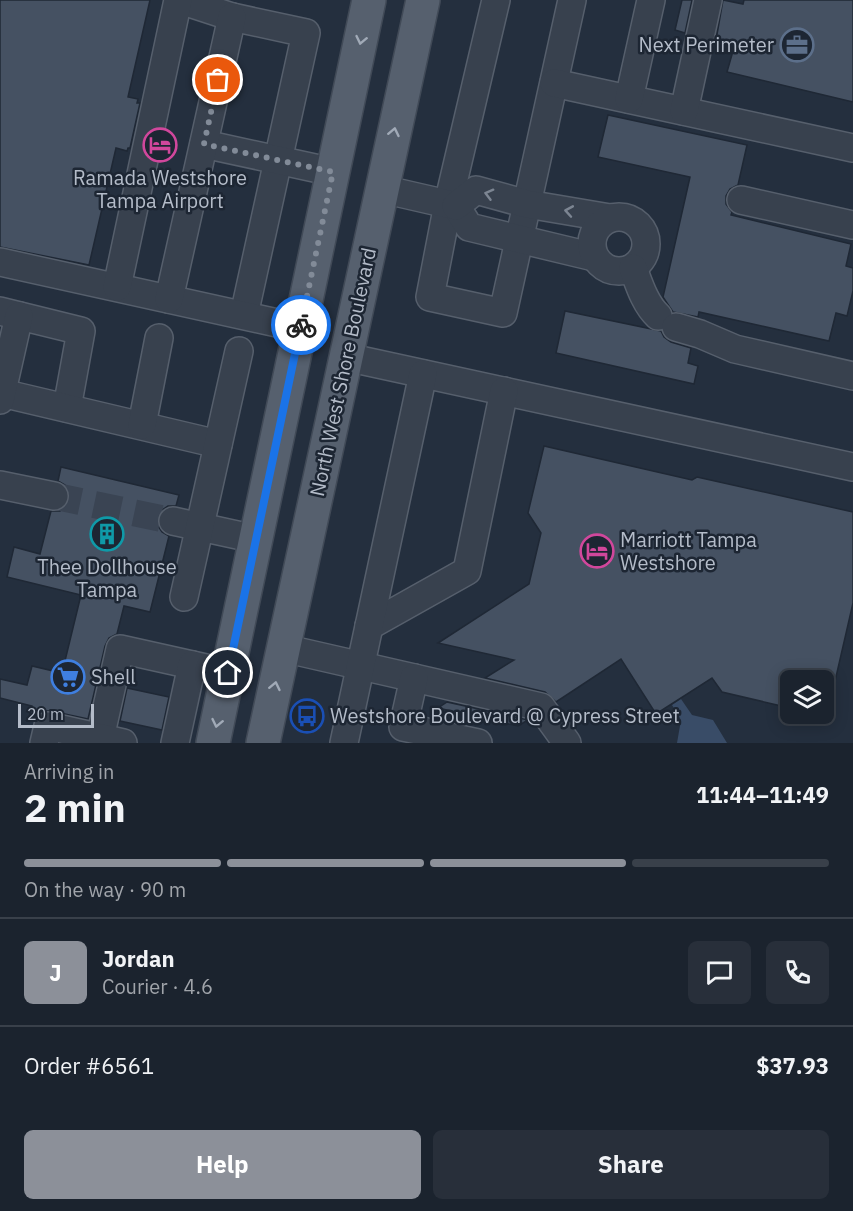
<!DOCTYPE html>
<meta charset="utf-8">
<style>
:root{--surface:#1b232e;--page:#282f3a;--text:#f1f3f6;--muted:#a0a4aa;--line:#39404a;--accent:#8c9099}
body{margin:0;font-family:"IBM Plex Sans",sans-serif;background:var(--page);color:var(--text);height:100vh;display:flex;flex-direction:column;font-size:22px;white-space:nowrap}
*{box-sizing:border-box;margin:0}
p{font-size:20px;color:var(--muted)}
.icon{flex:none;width:33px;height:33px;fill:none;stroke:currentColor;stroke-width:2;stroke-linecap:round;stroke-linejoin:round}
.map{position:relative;height:743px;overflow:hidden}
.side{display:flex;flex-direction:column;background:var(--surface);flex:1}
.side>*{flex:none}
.buttons{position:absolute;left:780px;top:670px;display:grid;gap:12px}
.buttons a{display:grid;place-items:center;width:54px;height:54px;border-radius:9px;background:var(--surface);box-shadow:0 3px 15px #0003,0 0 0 2px var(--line);font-size:30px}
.scale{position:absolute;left:18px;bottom:15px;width:76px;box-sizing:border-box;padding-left:6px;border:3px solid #b4bcc9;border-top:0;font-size:16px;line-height:21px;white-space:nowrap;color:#b4bcc9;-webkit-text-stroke:4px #1d2633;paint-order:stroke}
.pin{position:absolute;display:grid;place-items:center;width:51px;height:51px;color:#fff;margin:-26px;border:3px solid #fff;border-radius:50%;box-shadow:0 2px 6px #0007}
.courier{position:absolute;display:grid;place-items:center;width:60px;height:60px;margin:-30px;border:4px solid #1a73e8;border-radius:50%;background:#fff;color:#222;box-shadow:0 2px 8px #0007}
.overview em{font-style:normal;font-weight:700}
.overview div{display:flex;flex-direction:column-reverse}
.overview{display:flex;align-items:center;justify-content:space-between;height:102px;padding:0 24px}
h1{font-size:39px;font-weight:700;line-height:45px}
.bar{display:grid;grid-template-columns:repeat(4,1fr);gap:9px 6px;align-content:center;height:72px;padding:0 24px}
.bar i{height:8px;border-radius:4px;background:var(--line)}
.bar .active{background:var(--accent)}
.bar p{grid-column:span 4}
.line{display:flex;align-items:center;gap:15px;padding:0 24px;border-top:2px solid var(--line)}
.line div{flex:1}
.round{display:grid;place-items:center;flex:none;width:63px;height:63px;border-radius:9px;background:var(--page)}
.button{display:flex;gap:12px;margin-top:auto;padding:12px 24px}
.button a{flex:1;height:69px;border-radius:9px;background:var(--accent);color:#fff;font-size:24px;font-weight:700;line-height:69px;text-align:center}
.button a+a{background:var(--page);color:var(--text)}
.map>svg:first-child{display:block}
</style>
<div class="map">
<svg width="853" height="743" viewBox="0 0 853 743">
<rect width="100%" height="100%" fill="#242f3e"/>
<polygon fill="#394c67" points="681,699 692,715 713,720 727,743 677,743 681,720 672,705"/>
<g fill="#455162" stroke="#1f2835" stroke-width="1.5">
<polygon points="0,0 150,0 128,97 138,99 137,103 140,103 130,148 128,148 127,151 116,148 89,265 0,247"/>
<polygon points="682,0 692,0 685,33 675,30"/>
<polygon points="723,0 743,4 744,0 853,0 853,102 727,72 735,44 716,40"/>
<polygon points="608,115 747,145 738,185 730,189 726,196 726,204 732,212 731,215 851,244 846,266 853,268 853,291 847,316 836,313 829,341 699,312 698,317 673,312 663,297 690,177 598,157"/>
<polygon points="565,311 661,331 664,337 671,342 691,348 688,363 698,366 694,384 556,353"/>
<polygon points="544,446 692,480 697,477 853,512 853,603 827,716 818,714 824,714 824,681 790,681 790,708 722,692 712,678 656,714 621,659 556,702 545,692 485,678 514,660 438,643 529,584 541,533 528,513"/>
<polygon points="61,467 179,495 176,506 168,506 162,510 158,517 158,526 162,532 169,536 150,612 124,606 117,634 109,638 105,646 88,719 51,711 43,711 36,715 30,714 32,706 0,698 0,679 27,685 32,666 62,673 81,595 7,577 14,547 40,554 51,511 60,511 65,507 69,500 69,490 65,485 58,481"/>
<polygon points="127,688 169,697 162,730 120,721"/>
<polygon points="447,702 528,720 518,726 438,708"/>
</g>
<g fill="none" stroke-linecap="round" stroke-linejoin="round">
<polyline stroke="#3a4453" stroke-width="27" stroke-dasharray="27 14" stroke-linecap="butt" points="54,496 173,521"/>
<g stroke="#565f6c" stroke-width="30">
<g id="minor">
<polyline points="180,0 232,17 306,33 244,315"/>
<polyline points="496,0 448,204 430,297 503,313 572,0"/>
<polyline points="554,83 853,148"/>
<polyline points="629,99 651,0"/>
<polyline points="684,111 708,0"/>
<polyline points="204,144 333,172"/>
<polyline points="382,189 456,206 469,227 594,257"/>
<polyline points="741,200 853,225"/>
<polyline points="456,206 476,190 527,204 610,218"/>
<circle cx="619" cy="244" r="27"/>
<polyline points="0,262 300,328"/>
<path d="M633,268C639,284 645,304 658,316"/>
<polyline points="117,287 178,0"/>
<polyline points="169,299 232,17"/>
<polyline points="0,311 81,331 67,408"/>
<polyline points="676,327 700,334 735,349 853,376"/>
<polyline points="346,357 853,467"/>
<polyline points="2,393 218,444"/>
<polyline points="0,400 19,316"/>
<polyline points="142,425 159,338"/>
<polyline points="0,485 54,496"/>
<polyline points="173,521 256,539"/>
<polyline points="184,597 239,351"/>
<polyline points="369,626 467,571 504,391"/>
<polyline points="283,648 541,707 567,743"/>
<polyline points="414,678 403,727 478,743"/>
<polyline points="100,738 120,649 228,673"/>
<polyline points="44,743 48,726 123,743"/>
<polyline points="175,743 192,665"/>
<polyline points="344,743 423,374"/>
</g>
</g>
<g stroke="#414a57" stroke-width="36">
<g id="major">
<polyline points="213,743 369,0"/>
<polyline points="263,743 423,0"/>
</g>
</g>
<use href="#minor" stroke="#38414e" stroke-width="27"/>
<use href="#major" stroke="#56606e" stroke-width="33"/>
</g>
<defs><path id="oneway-chevron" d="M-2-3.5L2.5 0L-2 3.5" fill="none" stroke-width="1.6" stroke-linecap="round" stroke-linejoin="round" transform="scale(1.5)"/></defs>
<g stroke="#a1aab7">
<use href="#oneway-chevron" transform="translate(361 40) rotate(102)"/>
<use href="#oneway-chevron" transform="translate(394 132) rotate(-78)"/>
<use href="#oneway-chevron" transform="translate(275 686) rotate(-78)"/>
<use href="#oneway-chevron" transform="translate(217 723) rotate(102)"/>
</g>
<g stroke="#7c8592">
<use href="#oneway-chevron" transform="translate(489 194) rotate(-165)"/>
<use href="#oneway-chevron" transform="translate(569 211) rotate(-170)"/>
</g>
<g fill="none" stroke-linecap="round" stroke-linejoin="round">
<polyline stroke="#828b98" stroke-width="6" stroke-dasharray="0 10.8" points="218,80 204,144 333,172 301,325"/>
<polyline stroke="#1a73e8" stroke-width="8" points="228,673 301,325"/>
</g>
<defs>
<g id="office-ring" transform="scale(1.725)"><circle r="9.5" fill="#1d2633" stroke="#5c6f8a" stroke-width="1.5"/><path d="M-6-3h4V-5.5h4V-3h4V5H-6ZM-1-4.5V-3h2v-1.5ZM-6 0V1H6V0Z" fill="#5c6f8a"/></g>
<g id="hotel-ring" transform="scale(1.725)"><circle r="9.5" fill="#1d2633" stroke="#d1479c" stroke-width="1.5"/><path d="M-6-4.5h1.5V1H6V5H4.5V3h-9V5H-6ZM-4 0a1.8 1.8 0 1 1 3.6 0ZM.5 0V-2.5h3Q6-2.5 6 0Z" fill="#d1479c"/></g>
<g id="building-ring" transform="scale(1.725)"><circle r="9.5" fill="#1d2633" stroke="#0f9aa8" stroke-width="1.5"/><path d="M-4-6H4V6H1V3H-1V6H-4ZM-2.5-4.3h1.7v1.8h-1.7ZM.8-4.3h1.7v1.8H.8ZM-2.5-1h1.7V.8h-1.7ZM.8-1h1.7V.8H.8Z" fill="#0f9aa8"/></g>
<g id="supermarket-ring" transform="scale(1.725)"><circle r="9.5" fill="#1d2633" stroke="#3f7fe0" stroke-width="1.5"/><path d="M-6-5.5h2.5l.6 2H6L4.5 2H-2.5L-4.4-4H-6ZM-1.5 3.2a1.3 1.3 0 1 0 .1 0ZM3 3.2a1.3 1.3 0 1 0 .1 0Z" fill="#3f7fe0"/></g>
<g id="bus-ring" transform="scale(1.725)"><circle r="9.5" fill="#1d2633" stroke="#1a4fb4" stroke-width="1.5"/><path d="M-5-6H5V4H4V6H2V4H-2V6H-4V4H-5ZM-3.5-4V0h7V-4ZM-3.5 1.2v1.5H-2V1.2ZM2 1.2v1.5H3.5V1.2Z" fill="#1a4fb4"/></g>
</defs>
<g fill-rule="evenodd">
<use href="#office-ring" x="797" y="45"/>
<use href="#hotel-ring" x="160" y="145"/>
<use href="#building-ring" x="107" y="534"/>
<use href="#hotel-ring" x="597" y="551"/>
<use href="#supermarket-ring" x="68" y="677"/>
<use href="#bus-ring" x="307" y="716"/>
</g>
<g text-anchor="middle" stroke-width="5" stroke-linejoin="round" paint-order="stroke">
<g font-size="20" fill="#b4bcc9" stroke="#1d2633" text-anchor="start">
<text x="774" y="52" text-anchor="end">Next Perimeter</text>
<text x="160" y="185" text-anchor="middle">Ramada Westshore<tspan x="160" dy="23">Tampa Airport</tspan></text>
<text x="620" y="547">Marriott Tampa<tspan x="620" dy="23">Westshore</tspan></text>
<text x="107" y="574" text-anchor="middle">Thee Dollhouse<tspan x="107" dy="23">Tampa</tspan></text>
<text x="91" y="684">Shell</text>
<text x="330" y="723">Westshore Boulevard @ Cypress Street</text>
</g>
<g font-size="20" fill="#b4bcc9" stroke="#1d2633">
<text transform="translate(343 372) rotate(-78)" y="7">North West Shore Boulevard</text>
</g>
</g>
</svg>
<div class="buttons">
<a><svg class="icon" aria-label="layers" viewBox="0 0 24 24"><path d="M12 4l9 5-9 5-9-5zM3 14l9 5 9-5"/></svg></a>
</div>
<div class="scale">20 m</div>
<div class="pin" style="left:218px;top:80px;background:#ea580c"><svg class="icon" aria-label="bag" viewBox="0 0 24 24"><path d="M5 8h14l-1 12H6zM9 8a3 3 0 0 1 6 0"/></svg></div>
<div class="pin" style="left:228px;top:673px;background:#1f2937"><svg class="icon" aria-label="home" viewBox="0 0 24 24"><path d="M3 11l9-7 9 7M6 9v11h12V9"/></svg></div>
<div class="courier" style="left:301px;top:325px"><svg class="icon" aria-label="bike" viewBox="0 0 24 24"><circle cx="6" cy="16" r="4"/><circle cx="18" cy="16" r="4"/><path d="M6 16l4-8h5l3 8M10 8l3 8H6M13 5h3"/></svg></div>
</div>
<section class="side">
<div class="overview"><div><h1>2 min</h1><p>Arriving in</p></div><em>11:44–11:49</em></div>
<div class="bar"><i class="active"></i><i class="active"></i><i class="active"></i><i></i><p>On the way · 90 m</p></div>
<div class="line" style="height:108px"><b class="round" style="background:var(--accent);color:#fff">J</b><div><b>Jordan</b><p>Courier · 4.6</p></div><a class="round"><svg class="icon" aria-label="chat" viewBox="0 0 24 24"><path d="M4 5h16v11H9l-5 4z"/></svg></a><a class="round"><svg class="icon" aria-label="phone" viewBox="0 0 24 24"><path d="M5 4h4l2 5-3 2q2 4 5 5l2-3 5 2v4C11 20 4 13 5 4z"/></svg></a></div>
<div class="line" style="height:78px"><div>Order #6561</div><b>$37.93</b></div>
<div class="button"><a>Help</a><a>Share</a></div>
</section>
